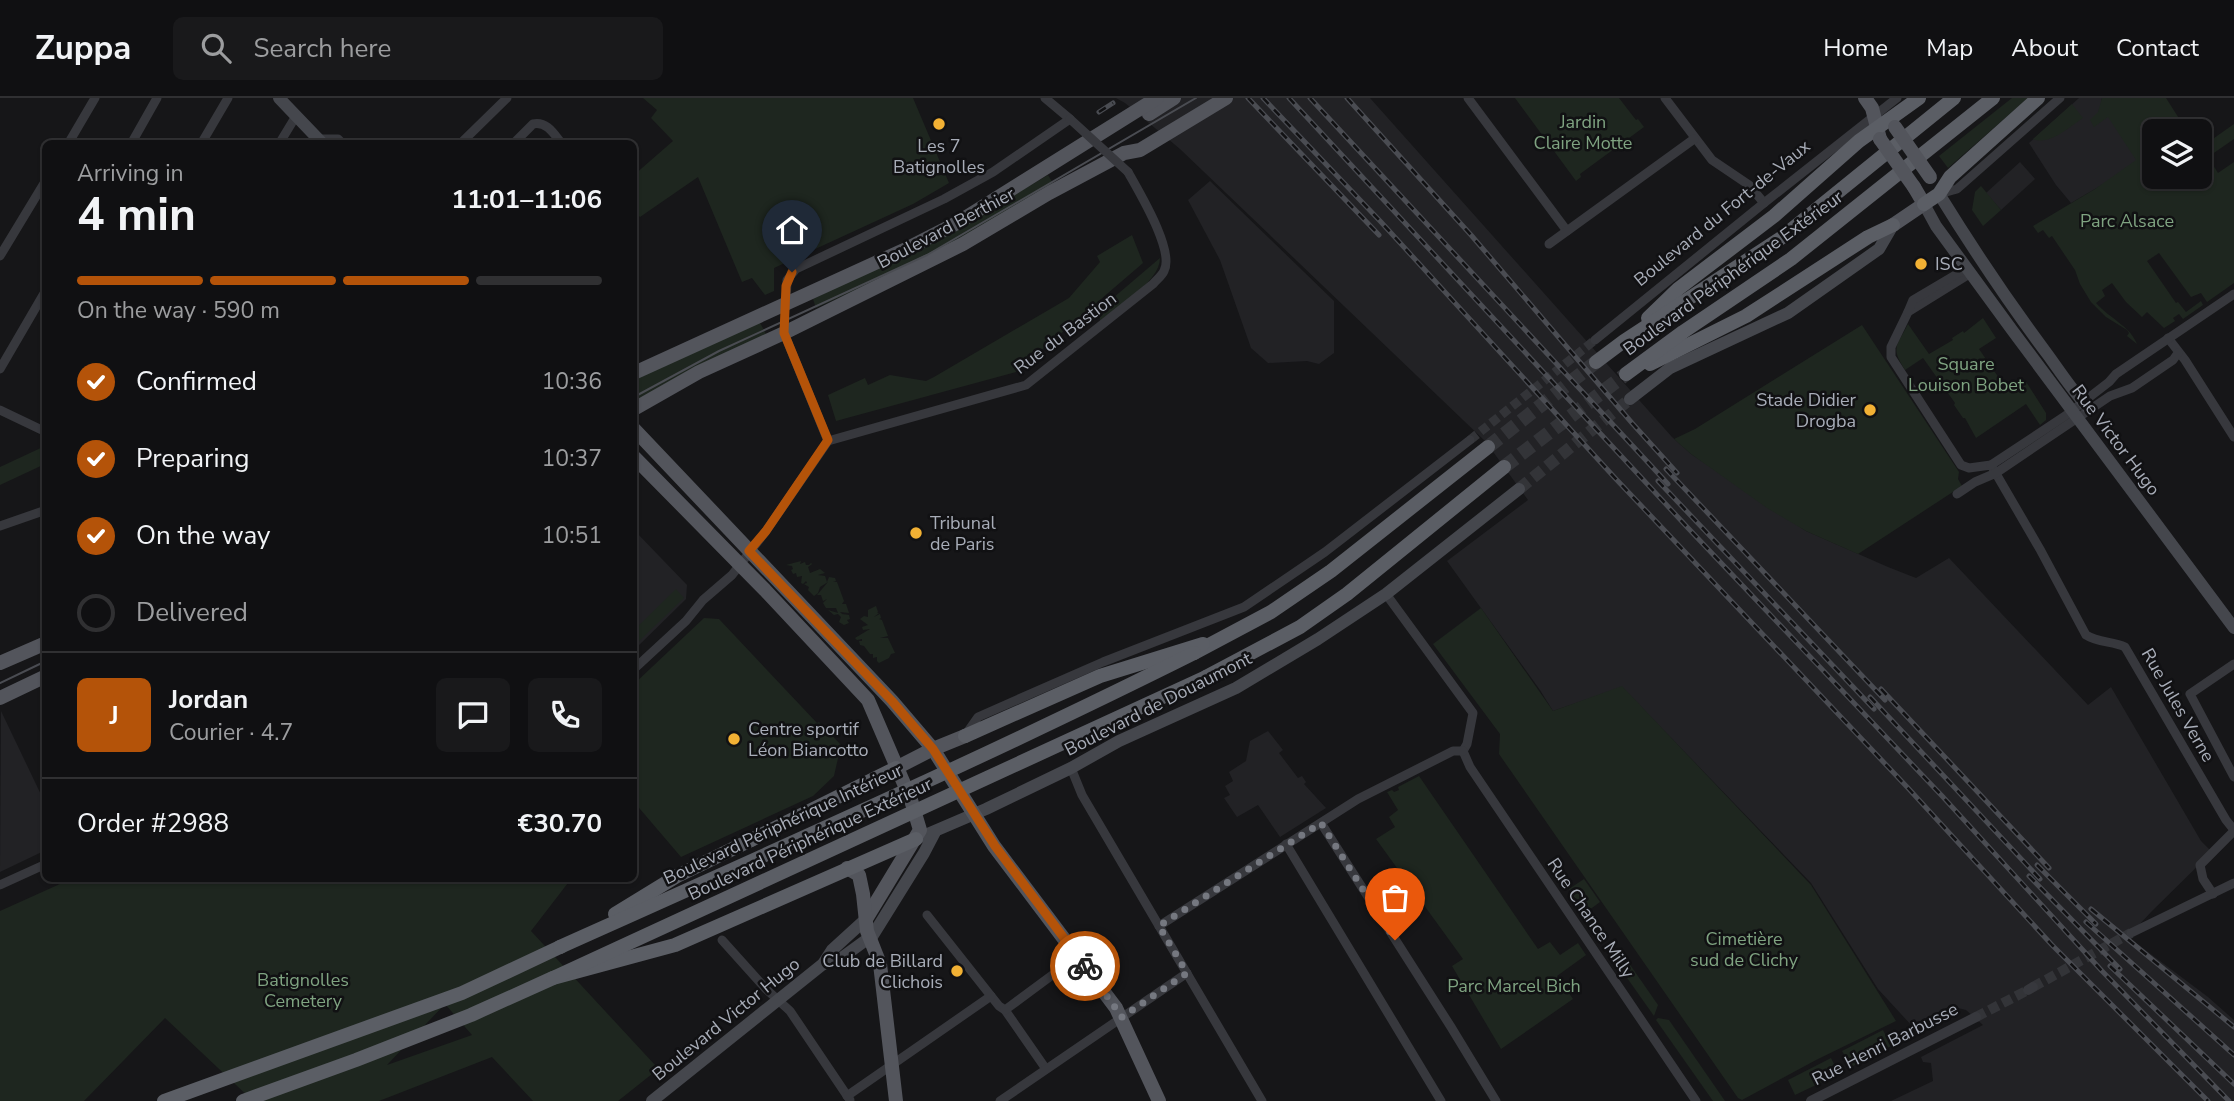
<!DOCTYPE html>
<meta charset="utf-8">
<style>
:root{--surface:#101012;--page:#19191b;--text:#f1f3f6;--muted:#9c9d9f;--line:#303032;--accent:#b45309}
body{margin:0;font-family:"Nunito Sans",sans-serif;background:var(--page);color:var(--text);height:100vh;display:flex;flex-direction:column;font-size:26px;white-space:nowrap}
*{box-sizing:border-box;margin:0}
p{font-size:23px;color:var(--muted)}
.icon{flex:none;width:38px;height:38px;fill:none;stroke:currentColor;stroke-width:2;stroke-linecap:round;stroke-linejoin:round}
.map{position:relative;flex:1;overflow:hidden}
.panel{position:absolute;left:42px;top:42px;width:595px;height:742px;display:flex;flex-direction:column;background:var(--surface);border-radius:10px;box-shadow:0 2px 5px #0004,0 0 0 2px var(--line)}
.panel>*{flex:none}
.controls{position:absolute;left:2142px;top:21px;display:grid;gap:14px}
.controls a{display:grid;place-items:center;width:70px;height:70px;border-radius:10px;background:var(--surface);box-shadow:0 2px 5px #0004,0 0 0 2px var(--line);font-size:35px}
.pin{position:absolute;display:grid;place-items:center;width:60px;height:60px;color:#fff;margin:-72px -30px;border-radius:50% 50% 50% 0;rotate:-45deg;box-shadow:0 0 7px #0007}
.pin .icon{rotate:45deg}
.courier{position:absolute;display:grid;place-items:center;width:70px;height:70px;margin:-35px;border:5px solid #b45309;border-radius:50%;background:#fff;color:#222;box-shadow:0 2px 9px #0007}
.headline em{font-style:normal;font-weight:700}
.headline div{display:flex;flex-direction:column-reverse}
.headline{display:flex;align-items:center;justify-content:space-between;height:119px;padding:0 35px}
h1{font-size:46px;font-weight:700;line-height:52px}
.bar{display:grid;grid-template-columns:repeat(4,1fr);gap:10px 7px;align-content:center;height:84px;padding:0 35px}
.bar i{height:9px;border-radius:5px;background:var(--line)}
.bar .active{background:var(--accent)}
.bar p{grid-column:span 4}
.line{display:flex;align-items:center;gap:18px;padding:0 35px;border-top:2px solid var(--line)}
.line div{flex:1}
.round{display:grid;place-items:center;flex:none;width:74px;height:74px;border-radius:10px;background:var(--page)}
ol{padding:0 35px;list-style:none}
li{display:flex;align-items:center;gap:21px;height:77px}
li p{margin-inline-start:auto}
li .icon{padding:7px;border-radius:50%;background:var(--accent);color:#fff;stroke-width:4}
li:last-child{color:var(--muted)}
li i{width:38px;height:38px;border:4px solid var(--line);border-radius:50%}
header{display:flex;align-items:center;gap:42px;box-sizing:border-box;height:98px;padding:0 35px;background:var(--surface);border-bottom:2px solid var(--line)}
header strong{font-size:33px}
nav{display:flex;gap:38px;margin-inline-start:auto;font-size:24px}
.search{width:490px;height:63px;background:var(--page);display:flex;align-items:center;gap:18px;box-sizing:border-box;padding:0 24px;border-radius:10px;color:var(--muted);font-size:26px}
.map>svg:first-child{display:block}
</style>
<header>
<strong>Zuppa</strong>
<div class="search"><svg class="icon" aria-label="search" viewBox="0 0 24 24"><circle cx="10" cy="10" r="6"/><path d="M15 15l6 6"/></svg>Search here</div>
<nav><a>Home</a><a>Map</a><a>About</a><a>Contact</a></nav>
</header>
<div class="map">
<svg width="2234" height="1003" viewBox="0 0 2234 1003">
<rect width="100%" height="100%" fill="#161618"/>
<g fill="#222225">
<polygon points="1116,0 1370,0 1672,339 1691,356 1806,433 1888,469 1916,480 1949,460 2088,607 2111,589 2201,743 2212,754 2151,814 2128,839 2208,899 2234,922 2234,1003 1891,1003 1933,983 1931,965 1923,964 1921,959 1983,927 1966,912 1950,908 1912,928 1878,891 1811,785 1622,589 1553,613 1540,592 1447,463 1528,402 1486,344 1180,51 1125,5"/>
<polygon points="2079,0 2102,0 2101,5 2141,64 2071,105 2056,87 2029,45"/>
<polygon points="2020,64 2035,81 2001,112 1986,95"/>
<polygon points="1210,83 1334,203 1334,255 1319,266 1307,263 1268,265 1251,250 1220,162 1188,102"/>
<polygon points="634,432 687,487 686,501 634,552"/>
<polygon points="1,613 45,705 46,752 0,774"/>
<polygon points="1268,633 1283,652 1279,655 1298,680 1302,678 1306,684 1304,686 1326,710 1280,739 1258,707 1237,719 1224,700 1230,697 1225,688 1233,683 1229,674 1246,663 1250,643"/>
</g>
<g fill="#1e261f" fill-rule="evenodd">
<polygon points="643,0 913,0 949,85 913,106 774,170 774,193 765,197 752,180 742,184 698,79 640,119 634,113 634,77 673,43 651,20 657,12"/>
<polygon points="1515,0 1619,0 1636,22 1638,21 1644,29 1580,76 1581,79 1576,83"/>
<polygon points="2012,0 2028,0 1948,70 1939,58"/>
<path d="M2102,0H2166L2187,33H2154V56L2148,60L2154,69V79H2200V50L2234,26V41L2208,59L2218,75L2234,64V185L2207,204L2201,195L2191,199L2159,155L2147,163L2176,205L2178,204L2186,214L2201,203L2203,207L2183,221L2179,216L2173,220L2175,223L2164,230L2147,214L2142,219L2126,204L2112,185L2102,192L2105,198L2096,205C2109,220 2130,228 2137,246L2127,238L2129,235L2127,232L2106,219L2091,204L2080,186L2075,172L2052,138L2049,140L2043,132L2038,135L2033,128L2095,91L2136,62L2108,19L2094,29L2090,22L2098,14Z"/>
<path d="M2072,6L2083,20C2069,29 2050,48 2033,41Z"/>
<polygon points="1048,77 1054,87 927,160 816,210 813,201 984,115"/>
<polygon points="1981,88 2001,112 1983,128 1972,112 1975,94"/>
<polygon points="1132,137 1143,165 1016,274 836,323 828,297 865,280 868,287 890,277 926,283 934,279 1069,200 1100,164 1097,158"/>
<path d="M1160,160C1160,184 1118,208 1100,223L1099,212Z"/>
<path d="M1983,220L1996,240L1979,251L2001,283L1992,290L1995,294L2004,288L2008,293L2025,282L2046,315V322L2040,327L2026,306L1976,340L1965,320H1963L1954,307L1955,305L1923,260L1905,272C1890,249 1897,248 1908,226L1929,256L1953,242L1952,240L1963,233L1964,235Z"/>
<polygon points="759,223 766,236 639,301 634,298 634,282"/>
<polygon points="1862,227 1959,374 1958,381 1962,388 1858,456 1806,433 1767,410 1691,356 1674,341 1695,331"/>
<polygon points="45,348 45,366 0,387 0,369"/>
<polygon points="801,463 800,466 805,464 806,467 809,467 811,465 812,466 808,469 810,475 820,471 825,475 818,477 825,478 827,484 829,479 835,480 836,483 833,484 837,484 844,503 842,506 846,506 849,515 840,514 842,516 849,517 850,521 847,522 849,525 844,527 839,524 841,519 838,516 834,517 828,512 838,515 836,510 826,510 823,505 827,501 823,503 821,497 817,497 828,484 820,489 818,495 814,498 808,492 809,489 804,486 807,485 806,483 803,486 801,485 802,478 797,479 796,475 793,476 791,472 793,471 792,468 786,467"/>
<polygon points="676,491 684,500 634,548 634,532"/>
<polygon points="876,508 878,514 877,515 879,515 874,519 880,516 881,520 879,521 882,522 888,538 880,540 888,540 895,555 891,556 889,560 879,565 877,563 877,559 873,560 873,556 870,556 864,548 860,547 859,543 862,543 862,541 857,542 855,540 870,531 863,532 862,529 868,527 860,521 864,518 868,519 868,512"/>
<polygon points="1481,510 1553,613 1622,588 1811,787 1896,923 1816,962 1742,1002 1738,1000 1499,656 1500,636 1433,546"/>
<polygon points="704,520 719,521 817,625 819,624 841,647 834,678 813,698 681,759 634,704 634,586"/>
<polygon points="1419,678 1538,851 1550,844 1560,857 1578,845 1586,857 1557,878 1573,901 1501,951 1452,868 1463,861 1376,741 1395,729 1389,719 1398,712 1387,694 1392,692 1394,694 1399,692 1398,689"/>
<path d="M71,781H571L531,833L655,967L649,972L652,976L618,1003H533L492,959L379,1003H253L165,920L84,1003H0V813ZM445,906L472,937L387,967Z"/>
<polygon points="1584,781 1600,804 1585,815 1569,791"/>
<polygon points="1615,855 1624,858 1658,907 1654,918 1613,860"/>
<polygon points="1658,920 1669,922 1725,1003 1713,1003 1656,922"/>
<polygon points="1883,932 1891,948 1851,969 1842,953"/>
<polygon points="1831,960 1839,976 1795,997 1788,982"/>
</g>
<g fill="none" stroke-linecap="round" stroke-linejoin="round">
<polyline stroke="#333438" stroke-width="9" stroke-dasharray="9 4.5" stroke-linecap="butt" points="1470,342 1595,242"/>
<g stroke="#333438" stroke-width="10" stroke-dasharray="10 5" stroke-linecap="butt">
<polyline points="2033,889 2131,835"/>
<polyline points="1976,919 2028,892"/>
</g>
<polyline stroke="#333438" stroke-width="12" stroke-dasharray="12 6" stroke-linecap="butt" points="1519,391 1630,301"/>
<g stroke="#333438" stroke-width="14" stroke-dasharray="14 7" stroke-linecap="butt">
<polyline points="1488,349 1596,264"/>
<polyline points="1504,369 1626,276"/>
</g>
<g stroke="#37383d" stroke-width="9">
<polyline points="1468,0 1567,133"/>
<polyline points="1665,0 1712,62 1749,87 1764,105"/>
<polyline points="319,41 338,41 343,46"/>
<polyline points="68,46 95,0"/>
<polyline points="131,46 157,0"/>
<polyline points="201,46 228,0"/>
<polyline points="279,46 296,18"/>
<polyline points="460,46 507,0"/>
<path d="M513,46L533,26C547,23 554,36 562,46"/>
<polyline points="1939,96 1957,91 2060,0"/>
<polyline points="1549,146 1694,41"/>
<polyline points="0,158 46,82"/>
<path d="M1971,175L1908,214L1891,249V259L1961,367L1969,370L1991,367L2041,453L2086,537C2098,545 2113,543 2125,549L2226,722L2234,732"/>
<polyline points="786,205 787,182 796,171 944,101 993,74 1070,21 1045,0"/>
<polyline points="1908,214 1913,202 1962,173 1963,164"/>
<polyline points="784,235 828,343"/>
<polyline points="2168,240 2185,262 2234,339"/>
<polyline points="1595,242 1764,105 1897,0"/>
<polyline points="0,271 46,192"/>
<polyline points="0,312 46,334"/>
<path d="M828,343L1026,287L1153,186C1156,182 1162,178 1164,173C1175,153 1139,94 1128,74"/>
<polyline points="1991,367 2065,318 2109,284 2116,276 2234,196"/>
<polyline points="1957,396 1975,384 1996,375 2110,298 2132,290 2173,262 2178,255"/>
<polyline points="0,428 46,412"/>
<polyline points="1386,496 1473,615 1467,646 1463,653"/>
<polyline points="2234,566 2190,596 2234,679"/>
<polyline points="634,571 686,523 703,502 732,477 766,433 828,343"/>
<polyline points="966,636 978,619 1103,564 1244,509 1325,454 1470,342"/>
<polyline points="1463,653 1470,669 1696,1003"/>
<polyline points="1071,670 1082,697 1262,1003"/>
<polyline points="1321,725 1451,929 1496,1003"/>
<polyline points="1286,746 1441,1003"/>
<polyline points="0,787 46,766"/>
<polyline points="2213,796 2203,781 2200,767 2234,733"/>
<polyline points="1159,828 1358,701 1453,653 1463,653"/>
<polyline points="2131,835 2234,785"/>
<polyline points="722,842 766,891 790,913 850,1002"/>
<polyline points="991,898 999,908 1005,912 1046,971"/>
<polyline points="1005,912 1078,858"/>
<polyline points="847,998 991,898 927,817"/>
<polyline points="1000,1003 1187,875"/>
</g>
<g stroke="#37383d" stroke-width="10">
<polyline points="2028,892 2033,889"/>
<polyline points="1811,1003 1976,919"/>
</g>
<g stroke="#45474d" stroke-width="12">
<polyline points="279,0 323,46"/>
<path d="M1939,96C1973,151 2009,205 2048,257C2061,275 2074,295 2090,312"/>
<polyline points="1924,106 1936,128 2012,232 2234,530"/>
<polyline points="1630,301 1670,270 1788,215 1879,151 1893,127"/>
<polyline points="916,741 986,711 1071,670 1119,643 1236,590 1318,541 1386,496 1519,391"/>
<polyline points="823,866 840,861 873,837 924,755 935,734"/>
<polyline points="652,1003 823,866 832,852 866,821"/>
</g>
<g stroke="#53555c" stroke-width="14">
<polyline points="1865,0 1872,10 1880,41"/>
<polyline points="1149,16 1174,0"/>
<polyline points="1893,127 1924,106 1914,89"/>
<polyline points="634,275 906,151 957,125 1157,0"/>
<polyline points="634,311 699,274 784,235 963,146 1049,95 1124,55 1140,52 1226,0"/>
<polyline points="634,331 892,603 933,651 994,748 1116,910 1159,1003"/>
<polyline points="634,359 765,492 868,602 911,702 920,732 866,821"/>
<polyline points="0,565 46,545"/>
<polyline points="0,600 46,578"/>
<polyline points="896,670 933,651 965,638"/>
<polyline points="847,770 859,777 863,796 867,833 880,866 896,1003"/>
</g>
<g stroke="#5b5e65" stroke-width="14">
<polyline points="1924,106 1939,96 1950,79 2038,0"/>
<polyline points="1648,220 1678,191 1774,118 1859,43 1919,0"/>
<polyline points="1596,264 1624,243 1781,140 1954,0"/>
<polyline points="1650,266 1746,218 1868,139 1893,127"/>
<polyline points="1626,276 1683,234 1791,161 1993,0"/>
<polyline points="1194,555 1271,514 1331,473 1488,349"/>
<polyline points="1206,579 1300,529 1347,496 1504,369"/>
<polyline points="965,638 1100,578 1203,546"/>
<polyline points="751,742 896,670"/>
<polyline points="164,1003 462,895 560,849"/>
<polyline points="243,1003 356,962 471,917 553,880 675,847 916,741"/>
</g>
<g stroke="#4a4c52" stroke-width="2">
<polyline points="634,299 719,253 927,157 1196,0"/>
<polyline points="0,585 46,563"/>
</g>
<g stroke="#4a4c52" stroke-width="5">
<g id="rail">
<polyline points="1248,0 1379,137"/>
<polyline points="1263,0 1381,124 1615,380 1908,690 2052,847 2208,1003"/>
<polyline points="1289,0 1688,430 1943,699 2102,873 2229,1003"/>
<polyline points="1310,0 1668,386"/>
<polyline points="1347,0 1471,137 1632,325 1677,375"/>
<polyline points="1099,14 1113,5"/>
<polyline points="1666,371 1885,602"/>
<polyline points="1658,383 1874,611"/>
<polyline points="1881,591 2049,770"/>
<polyline points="1870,599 2040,781"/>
<polyline points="2037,767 2096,826"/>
<polyline points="2029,778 2120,871"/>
<polyline points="2091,811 2234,929"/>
<polyline points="2086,824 2234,957"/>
<polyline points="2110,868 2234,986"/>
</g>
</g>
<use href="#rail" stroke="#111113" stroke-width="2.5" stroke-dasharray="8" stroke-linecap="butt"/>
<polyline stroke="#37383d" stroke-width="9" points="1070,21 1128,74"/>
<g stroke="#53555c" stroke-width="14">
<polyline points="1895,29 1930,79"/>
<polyline points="1880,41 1914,89"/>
</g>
<g stroke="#5b5e65" stroke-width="14">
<polyline points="615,816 677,778 751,742"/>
<path d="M560,849C772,754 986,659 1194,555"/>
<polyline points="553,880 1206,579"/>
</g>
</g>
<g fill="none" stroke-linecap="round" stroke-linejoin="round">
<polyline stroke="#757880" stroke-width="7" stroke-dasharray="0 12.6" points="1085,868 1122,919 1187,875 1159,828 1321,725 1395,842"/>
<polyline stroke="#b45309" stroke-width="9" points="792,174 786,188 784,235 828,342 766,433 749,453 892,603 933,651 995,748 1085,868"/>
</g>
<g fill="#f2b134" stroke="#111113" stroke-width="2.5">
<circle cx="939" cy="26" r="7"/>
<circle cx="1921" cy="166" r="7"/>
<circle cx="1870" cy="312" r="7"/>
<circle cx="916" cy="435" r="7"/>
<circle cx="734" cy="641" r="7"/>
<circle cx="957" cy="873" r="7"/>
</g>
<g text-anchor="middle" stroke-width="5" stroke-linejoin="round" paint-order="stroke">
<g font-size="18" fill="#7fa381" stroke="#111113">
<text x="1583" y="30">Jardin<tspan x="1583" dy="21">Claire Motte</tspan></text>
<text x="2127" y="129">Parc Alsace</text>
<text x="1966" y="272">Square<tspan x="1966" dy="21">Louison Bobet</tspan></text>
<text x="1744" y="847">Cimetière<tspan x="1744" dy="21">sud de Clichy</tspan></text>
<text x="303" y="888">Batignolles<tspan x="303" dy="21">Cemetery</tspan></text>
<text x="1514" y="894">Parc Marcel Bich</text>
</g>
<g font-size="18" fill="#a8adb8" stroke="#111113" text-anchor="start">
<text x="939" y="54" text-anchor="middle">Les 7<tspan x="939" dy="21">Batignolles</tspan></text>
<text x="1935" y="172">ISC</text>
<text x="1856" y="308" text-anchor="end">Stade Didier<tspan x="1856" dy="21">Drogba</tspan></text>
<text x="930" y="431">Tribunal<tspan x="930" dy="21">de Paris</tspan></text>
<text x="748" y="637">Centre sportif<tspan x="748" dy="21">Léon Biancotto</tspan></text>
<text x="943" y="869" text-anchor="end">Club de Billard<tspan x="943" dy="21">Clichois</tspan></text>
</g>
<g font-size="18" fill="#a8adb8" stroke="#111113">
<text transform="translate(1722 115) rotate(-39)" y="6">Boulevard du Fort-de-Vaux</text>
<text transform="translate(946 130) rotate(-28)" y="6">Boulevard Berthier</text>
<text transform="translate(1733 175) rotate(-36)" y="6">Boulevard Périphérique Extérieur</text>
<text transform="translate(1065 235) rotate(-37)" y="6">Rue du Bastion</text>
<text transform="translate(2116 342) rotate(53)" y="6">Rue Victor Hugo</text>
<text transform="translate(1158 606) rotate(-27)" y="6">Boulevard de Douaumont</text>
<text transform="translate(2178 607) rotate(60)" y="6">Rue Jules Verne</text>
<text transform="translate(783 726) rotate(-25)" y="6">Boulevard Périphérique Intérieur</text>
<text transform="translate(810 741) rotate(-25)" y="6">Boulevard Périphérique Extérieur</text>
<text transform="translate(1591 820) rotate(56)" y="6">Rue Chance Milly</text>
<text transform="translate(726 921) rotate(-39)" y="6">Boulevard Victor Hugo</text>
<text transform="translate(1885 946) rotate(-27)" y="6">Rue Henri Barbusse</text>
</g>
</g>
</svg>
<div class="controls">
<a><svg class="icon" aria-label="layers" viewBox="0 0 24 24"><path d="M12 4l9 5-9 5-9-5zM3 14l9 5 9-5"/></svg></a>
</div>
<div class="pin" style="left:1395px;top:842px;background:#ea580c"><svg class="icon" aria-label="bag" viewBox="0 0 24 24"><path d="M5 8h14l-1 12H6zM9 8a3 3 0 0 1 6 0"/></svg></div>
<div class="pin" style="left:792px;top:174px;background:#1f2937"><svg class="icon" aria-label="home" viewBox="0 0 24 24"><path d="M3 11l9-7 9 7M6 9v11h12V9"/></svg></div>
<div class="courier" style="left:1085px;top:868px"><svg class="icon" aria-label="bike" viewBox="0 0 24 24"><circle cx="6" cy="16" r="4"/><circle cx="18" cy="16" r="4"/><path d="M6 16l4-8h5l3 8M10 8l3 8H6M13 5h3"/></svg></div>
<section class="panel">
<div class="headline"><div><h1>4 min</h1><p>Arriving in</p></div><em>11:01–11:06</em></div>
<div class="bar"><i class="active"></i><i class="active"></i><i class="active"></i><i></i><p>On the way · 590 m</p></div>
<ol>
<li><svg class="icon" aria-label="check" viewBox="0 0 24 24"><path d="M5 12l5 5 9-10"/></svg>Confirmed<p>10:36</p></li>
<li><svg class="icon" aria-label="check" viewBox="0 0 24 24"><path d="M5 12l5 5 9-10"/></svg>Preparing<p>10:37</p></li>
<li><svg class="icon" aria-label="check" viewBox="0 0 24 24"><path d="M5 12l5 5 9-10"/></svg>On the way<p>10:51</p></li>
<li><i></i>Delivered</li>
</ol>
<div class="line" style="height:126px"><b class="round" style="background:var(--accent);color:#fff">J</b><div><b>Jordan</b><p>Courier · 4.7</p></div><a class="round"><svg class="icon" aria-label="chat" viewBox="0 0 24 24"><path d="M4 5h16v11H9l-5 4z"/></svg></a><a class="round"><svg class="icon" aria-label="phone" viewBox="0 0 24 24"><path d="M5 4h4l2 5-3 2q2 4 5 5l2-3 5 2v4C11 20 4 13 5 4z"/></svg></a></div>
<div class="line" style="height:91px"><div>Order #2988</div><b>€30.70</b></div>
</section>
</div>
